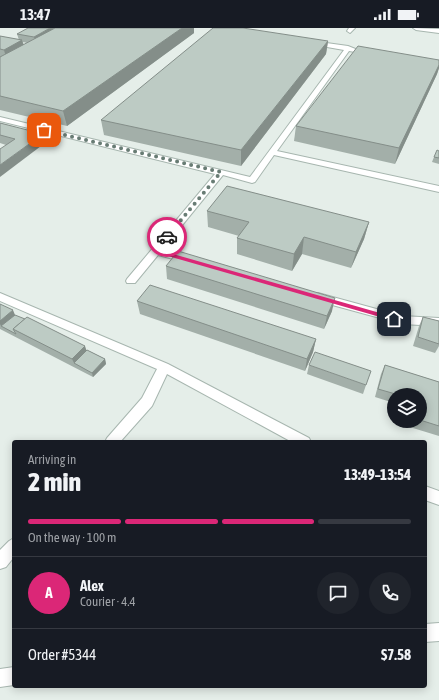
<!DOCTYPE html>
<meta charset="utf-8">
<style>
:root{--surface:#171b24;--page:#20242c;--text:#f1f3f6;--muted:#9ea1a6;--line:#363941;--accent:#db2777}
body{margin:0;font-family:"Asap Condensed",sans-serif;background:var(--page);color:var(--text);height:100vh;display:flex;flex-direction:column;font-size:15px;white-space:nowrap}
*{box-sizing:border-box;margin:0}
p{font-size:13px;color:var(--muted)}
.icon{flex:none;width:22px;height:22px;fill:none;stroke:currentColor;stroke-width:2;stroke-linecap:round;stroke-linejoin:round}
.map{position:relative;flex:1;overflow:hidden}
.sheet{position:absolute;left:12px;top:412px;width:415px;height:248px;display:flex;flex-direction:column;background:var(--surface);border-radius:4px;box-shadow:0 2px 10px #0003}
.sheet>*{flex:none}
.fabs{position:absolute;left:387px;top:360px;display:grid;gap:8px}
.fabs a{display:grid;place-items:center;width:40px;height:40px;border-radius:50%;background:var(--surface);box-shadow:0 2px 10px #0003;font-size:20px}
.pin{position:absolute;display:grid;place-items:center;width:34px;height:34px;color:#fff;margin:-17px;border-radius:8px;box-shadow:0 2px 6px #0006}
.courier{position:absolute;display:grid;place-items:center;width:40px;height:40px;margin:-20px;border:3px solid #db2777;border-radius:50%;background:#fff;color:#222;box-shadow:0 1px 5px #0007}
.headline em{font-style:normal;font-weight:800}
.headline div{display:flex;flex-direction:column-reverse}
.headline{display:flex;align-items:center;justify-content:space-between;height:68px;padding:0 16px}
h1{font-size:26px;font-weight:800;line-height:30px}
.bar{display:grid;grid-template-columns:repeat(4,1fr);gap:6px 4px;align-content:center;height:48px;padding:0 16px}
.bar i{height:5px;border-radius:3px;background:var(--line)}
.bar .on{background:var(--accent)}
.bar p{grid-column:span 4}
.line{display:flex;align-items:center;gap:10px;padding:0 16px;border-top:1px solid var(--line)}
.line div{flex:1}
.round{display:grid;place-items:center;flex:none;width:42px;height:42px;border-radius:21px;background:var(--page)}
.status{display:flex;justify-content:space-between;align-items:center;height:28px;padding:0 20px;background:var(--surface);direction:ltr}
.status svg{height:11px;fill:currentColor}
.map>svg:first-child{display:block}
</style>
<div class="status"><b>13:47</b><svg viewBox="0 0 49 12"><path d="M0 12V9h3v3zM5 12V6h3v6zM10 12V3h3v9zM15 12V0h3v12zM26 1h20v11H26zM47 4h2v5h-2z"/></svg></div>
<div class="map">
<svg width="439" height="672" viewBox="0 0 439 672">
<rect width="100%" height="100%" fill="#e5eee9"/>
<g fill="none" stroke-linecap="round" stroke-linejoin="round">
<g stroke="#a7b6af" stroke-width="2">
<g id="minor">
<polygon points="349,0 355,0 350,5 347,3"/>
<polygon points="413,0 439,1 439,5 416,2"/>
<polygon points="312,13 348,18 358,22 355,24 349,23 277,123 439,158 439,164 274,127 255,154 252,155 223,147 162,222 193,230 194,232 193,234 189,235 158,227 135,255 127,255 126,253 127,251 215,146 0,93 0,89 250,149 344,22 310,16 310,14"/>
<polygon points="0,265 168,336 309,410 311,414 292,414 167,346 152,378 120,414 105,414 107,410 142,370 157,341 0,273"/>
<polygon points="318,265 402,288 439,290 439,298 402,296 314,272 313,269 314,266"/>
<polygon points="425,458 439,463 439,477 425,472"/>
<polygon points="14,510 14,529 6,539 0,541 0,522 9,513"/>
<polygon points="439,595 439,613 425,614 425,596"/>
<polygon points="14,639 14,657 0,659 0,641"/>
</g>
</g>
<use href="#minor" fill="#fff" fill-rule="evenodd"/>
</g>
<g fill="#a3afa9" fill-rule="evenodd">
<path d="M194,5L67,98L0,82V8L19,12L17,6ZM23,14L27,15L24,17Z"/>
<polygon points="328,13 326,26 241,138 104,107 101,92"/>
<polygon points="439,32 439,40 437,46 395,136 294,113 296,98"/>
<polygon points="0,95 45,115 6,117 0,115"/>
<polygon points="439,123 439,136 432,134 434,129"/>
<polygon points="207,183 369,194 364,211 351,240 302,226 292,243 237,226 237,210 239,208 208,199"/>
<polygon points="166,238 332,283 324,301 167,251"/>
<polygon points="137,273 316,311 313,324 305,343 140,286"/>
<polygon points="0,276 15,287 105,331 106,336 93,349 0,301"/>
<polygon points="423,289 439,293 439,318 435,325 413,318 419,298"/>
<polygon points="309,337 366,357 363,366 307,346"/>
<polygon points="385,337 439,354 439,353 439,408 403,397 404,393 420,393 420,367 394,367 394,375 375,369 381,346"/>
</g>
<g fill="#848e89">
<polygon points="50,0 66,0 36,17 34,9"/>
<polygon points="182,0 194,0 194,5 67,98 63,83"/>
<polygon points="22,12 25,23 7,33 4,22"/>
<polygon points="328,13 326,26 241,138 241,122"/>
<polygon points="439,37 439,40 437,46 395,136 399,120"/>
<polygon points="43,106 45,115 0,149 0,137"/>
<polygon points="369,194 364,211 351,240 356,224"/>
<polygon points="304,209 302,226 292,243 294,226"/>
<polygon points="335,270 332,283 324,301 327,288"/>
<polygon points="13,282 17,292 1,298 0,296 0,293"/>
<polygon points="316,311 313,324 305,343 307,331"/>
<polygon points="85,318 88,327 74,335 72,331"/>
<polygon points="105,331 106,336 93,349 92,345"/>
</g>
<g fill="#bdcbc4" stroke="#848e89">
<polygon points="28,0 50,0 34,9 17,6"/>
<polygon points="55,0 182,0 63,83 0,68 0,29"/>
<polygon points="213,0 243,0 328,13 241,122 101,92"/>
<polygon points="0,8 22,12 4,22 0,21"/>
<polygon points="358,18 439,32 439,37 399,120 296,98"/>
<polygon points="0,95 43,106 0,137 0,121 15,111 0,107"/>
<polygon points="437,122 439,123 439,130 434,129"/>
<polygon points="227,158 369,194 356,224 304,209 294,226 237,210 249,194 207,183"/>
<polygon points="178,223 335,270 327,288 166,238"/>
<polygon points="150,257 316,311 307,331 137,273"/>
<polygon points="0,276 13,282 0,293"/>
<polygon points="15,287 25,291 13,301 16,306 1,298"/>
<polygon points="27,289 85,318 72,331 13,301"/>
<polygon points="423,289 439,293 439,316 418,309"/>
<polygon points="87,322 105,331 92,345 74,335"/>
<polygon points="315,324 371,343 366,357 309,337"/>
<polygon points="385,337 439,354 439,398 420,392 420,367 399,367 378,361"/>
</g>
<polygon fill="#db2777" points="165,208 170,209 159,222 394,289 397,291 394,293 154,224 154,222"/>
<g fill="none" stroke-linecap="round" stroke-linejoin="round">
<polyline stroke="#687c74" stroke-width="4" stroke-dasharray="0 7.2" points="44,102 221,144 167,209"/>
</g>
</svg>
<div class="fabs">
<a><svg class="icon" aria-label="layers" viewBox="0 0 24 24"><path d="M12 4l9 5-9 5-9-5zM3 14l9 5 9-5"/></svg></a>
</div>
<div class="pin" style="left:44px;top:102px;background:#ea580c"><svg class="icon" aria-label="bag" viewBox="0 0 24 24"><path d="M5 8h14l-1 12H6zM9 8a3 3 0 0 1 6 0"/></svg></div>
<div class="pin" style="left:394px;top:291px;background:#1f2937"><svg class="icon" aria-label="home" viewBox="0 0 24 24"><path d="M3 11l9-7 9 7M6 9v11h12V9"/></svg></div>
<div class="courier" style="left:167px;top:209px"><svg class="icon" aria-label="car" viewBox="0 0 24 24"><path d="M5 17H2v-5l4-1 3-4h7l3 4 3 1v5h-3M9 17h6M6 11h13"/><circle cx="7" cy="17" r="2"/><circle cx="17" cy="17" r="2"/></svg></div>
<section class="sheet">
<div class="headline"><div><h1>2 min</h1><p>Arriving in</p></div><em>13:49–13:54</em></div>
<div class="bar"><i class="on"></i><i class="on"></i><i class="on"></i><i></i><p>On the way · 100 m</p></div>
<div class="line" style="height:72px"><b class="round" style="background:var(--accent);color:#fff">A</b><div><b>Alex</b><p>Courier · 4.4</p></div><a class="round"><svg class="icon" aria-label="chat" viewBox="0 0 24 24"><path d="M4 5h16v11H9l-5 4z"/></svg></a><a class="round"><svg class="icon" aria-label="phone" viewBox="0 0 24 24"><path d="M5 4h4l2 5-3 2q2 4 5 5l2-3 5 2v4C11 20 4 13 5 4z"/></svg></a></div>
<div class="line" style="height:52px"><div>Order #5344</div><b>$7.58</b></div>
</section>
</div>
